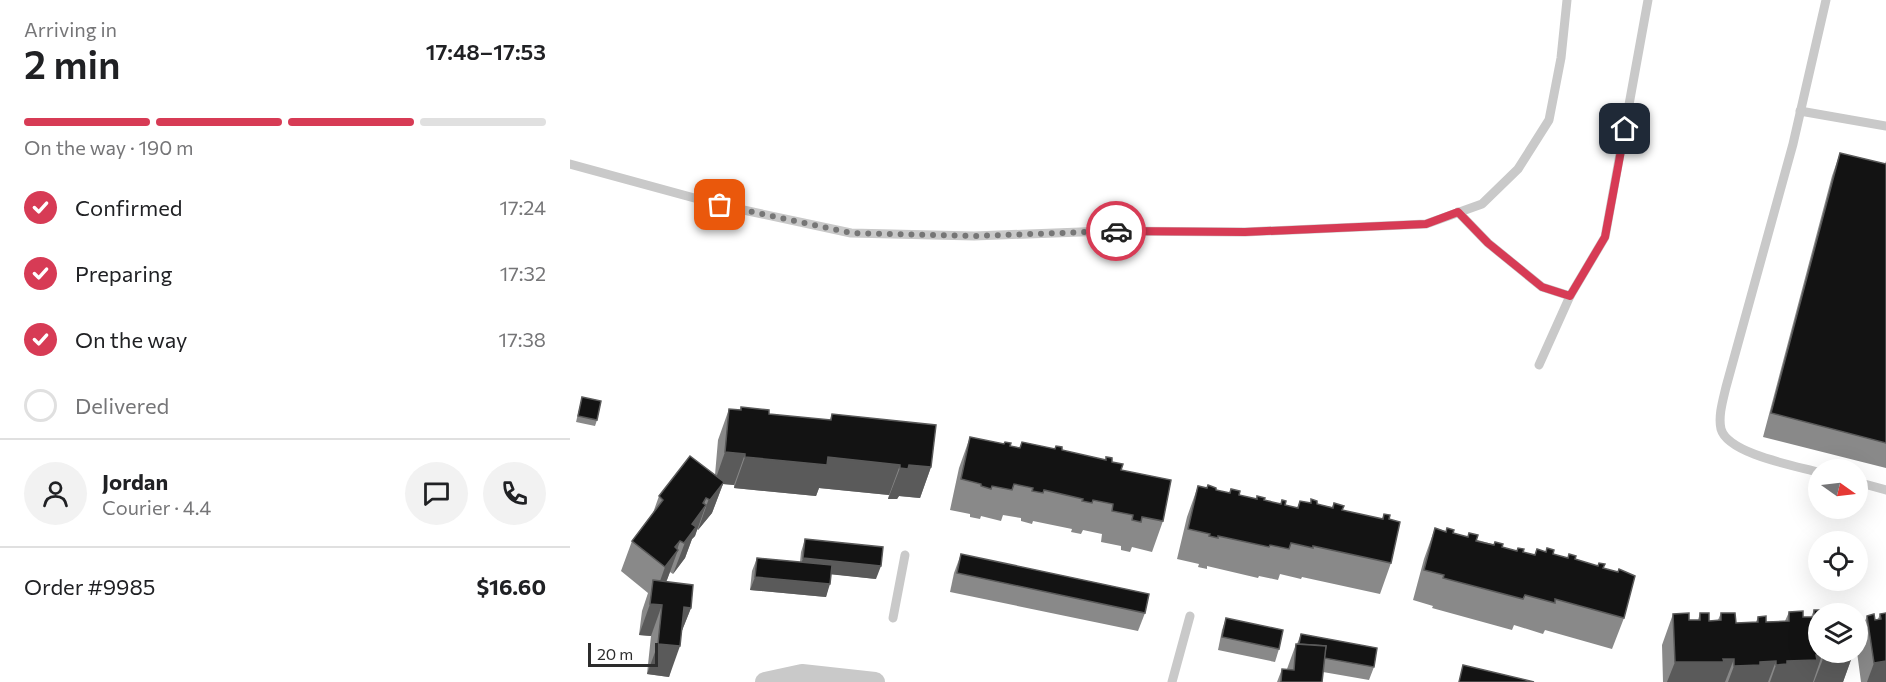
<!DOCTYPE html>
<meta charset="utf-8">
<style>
:root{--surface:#fff;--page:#f2f2f2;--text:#202124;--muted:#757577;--line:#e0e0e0;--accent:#d73b55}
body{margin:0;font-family:Commissioner,sans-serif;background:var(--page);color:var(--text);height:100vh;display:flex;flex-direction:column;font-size:22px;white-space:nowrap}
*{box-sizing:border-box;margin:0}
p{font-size:20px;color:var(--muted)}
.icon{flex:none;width:33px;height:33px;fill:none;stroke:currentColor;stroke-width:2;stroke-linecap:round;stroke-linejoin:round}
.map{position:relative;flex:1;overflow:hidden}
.side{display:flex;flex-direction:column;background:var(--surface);width:570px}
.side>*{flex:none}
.needle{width:39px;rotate:104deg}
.fabs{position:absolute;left:1238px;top:459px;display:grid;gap:12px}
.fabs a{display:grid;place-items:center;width:60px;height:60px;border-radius:50%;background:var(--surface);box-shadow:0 6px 24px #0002;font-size:30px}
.scale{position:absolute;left:18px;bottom:15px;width:70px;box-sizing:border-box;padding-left:6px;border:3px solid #2c2c2c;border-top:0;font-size:16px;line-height:21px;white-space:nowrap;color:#2c2c2c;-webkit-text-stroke:4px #fff;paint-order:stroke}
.pin{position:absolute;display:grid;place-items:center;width:51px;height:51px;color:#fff;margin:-26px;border-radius:12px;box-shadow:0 3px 9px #0006}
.courier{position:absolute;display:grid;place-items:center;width:60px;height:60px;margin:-30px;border:4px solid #d73b55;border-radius:50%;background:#fff;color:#222;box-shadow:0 2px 8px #0007}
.headline em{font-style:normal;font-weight:600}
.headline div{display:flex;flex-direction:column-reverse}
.headline{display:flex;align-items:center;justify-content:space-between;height:102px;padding:0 24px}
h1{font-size:39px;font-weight:600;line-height:45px}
.bar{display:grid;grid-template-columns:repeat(4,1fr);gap:9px 6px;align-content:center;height:72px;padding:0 24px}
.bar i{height:8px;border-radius:4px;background:var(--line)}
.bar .active{background:var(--accent)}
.bar p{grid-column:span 4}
.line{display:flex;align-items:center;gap:15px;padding:0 24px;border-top:2px solid var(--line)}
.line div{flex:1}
.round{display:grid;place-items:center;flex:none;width:63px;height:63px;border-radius:32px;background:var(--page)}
ol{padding:0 24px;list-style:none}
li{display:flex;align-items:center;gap:18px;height:66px}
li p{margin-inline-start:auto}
li .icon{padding:6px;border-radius:50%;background:var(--accent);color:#fff;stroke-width:4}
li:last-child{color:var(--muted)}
li i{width:33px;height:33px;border:3px solid var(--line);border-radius:50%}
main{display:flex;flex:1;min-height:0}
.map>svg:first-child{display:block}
</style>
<main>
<section class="side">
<div class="headline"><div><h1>2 min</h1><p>Arriving in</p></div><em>17:48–17:53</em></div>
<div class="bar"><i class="active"></i><i class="active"></i><i class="active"></i><i></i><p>On the way · 190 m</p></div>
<ol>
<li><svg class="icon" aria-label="check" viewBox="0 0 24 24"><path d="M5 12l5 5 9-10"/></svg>Confirmed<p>17:24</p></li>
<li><svg class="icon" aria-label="check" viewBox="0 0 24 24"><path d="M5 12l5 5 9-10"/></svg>Preparing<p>17:32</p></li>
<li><svg class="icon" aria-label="check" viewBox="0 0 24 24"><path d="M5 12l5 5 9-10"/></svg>On the way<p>17:38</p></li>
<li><i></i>Delivered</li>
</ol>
<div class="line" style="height:108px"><a class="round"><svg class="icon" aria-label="person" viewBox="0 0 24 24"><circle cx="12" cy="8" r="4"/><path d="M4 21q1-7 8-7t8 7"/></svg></a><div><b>Jordan</b><p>Courier · 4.4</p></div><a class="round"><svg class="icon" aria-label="chat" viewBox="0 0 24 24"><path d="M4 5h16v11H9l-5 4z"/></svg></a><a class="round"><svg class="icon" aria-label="phone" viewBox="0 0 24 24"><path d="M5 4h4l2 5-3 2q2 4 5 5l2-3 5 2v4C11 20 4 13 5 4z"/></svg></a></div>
<div class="line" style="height:78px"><div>Order #9985</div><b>$16.60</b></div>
</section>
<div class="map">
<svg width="1316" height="682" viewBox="0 0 1316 682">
<rect width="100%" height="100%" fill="#fff"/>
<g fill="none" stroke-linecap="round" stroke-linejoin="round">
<g stroke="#c9c9c9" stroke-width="9">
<polyline points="1230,111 1316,126"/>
<polyline points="0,164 150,205 281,233 404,236 536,231 675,232 856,224 912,204 948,169 979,120 991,58 997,0"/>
<polyline points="888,212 918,243 972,287 1000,296"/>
<polyline points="969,365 1000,296 1035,237 1078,0"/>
<path d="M1248,472C1226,466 1158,454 1151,429C1148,416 1153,400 1156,387L1223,144L1256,0"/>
<polyline points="1287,482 1316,490"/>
<polyline points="323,618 335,555"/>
<polyline points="602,682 620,616"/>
</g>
<polyline stroke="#c9c9c9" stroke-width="20" points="195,682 232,674 305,682"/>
</g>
<g fill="#898989">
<polygon points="1270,153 1315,164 1316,161 1316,468 1193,437 1262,176"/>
<polygon points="12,397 27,420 25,426 6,422"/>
<polygon points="171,407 199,414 260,420 262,414 361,467 350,498 329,496 327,499 318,499 319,495 249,488 246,496 164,488 164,485 153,484 142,513 128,530 127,529 125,536 122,539 115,558 103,574 100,572 96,582 121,608 111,633 99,677 77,674 81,636 69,635 72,611 78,593 51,571 62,541 83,513 89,496 145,475 148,440 159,409 170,410"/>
<polygon points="400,437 450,448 452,442 542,462 551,470 593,521 582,552 562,547 560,552 551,550 551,546 531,542 532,534 513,530 511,534 501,532 502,529 463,521 462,524 451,521 451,518 433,515 431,521 411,516 410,519 400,517 400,514 380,510 389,468"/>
<polygon points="628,486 659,493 661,489 669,495 686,499 687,496 694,500 727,508 730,501 762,507 764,503 772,510 812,519 814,514 819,519 821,563 810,594 732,577 731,579 710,574 708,580 689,576 688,578 637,566 637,569 628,567 629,564 607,559 617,517"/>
<polygon points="865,528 947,551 953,552 965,555 983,554 1033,568 1054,618 1042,649 975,630 973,634 944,625 942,630 862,608 863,606 843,600 854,559"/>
<polygon points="235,539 306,579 261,574 256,597 180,590 182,571 187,558 230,562 231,552"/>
<polygon points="391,554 575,613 568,631 380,592 384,573"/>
<polygon points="1244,610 1248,614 1282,657 1273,682 1093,682 1092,645 1103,614 1119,620 1128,620 1130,613 1139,621 1148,620 1151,613 1166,623 1186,622 1188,617 1196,622 1215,621 1219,612 1233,617 1241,617"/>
<polygon points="1310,614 1316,682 1291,682 1287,652 1287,642 1297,616 1305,620 1308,619"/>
<polygon points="656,618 709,649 705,662 648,650 652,630"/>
<polygon points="731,634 804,667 799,680 753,672 752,682 707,682 712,669 717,669 726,644 727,644"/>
</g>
<g fill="#5a5a5a">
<polygon points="155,452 175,454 164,485 153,484 142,513 128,530"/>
<polygon points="175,457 258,457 330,465 319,495 249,488 246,496 164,488"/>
<polygon points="339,465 361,467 350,498 329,496 327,499 318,499 330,468"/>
<polygon points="136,498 132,510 136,505 125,536 122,539 115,558 103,574 122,524"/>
<polygon points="110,541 106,553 108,550 97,580 84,598 95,567 105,547"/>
<polygon points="233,558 311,566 306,579 229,571"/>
<polygon points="185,577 260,584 256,597 180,590"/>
<polygon points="80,604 92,605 81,636 69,635"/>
<polygon points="114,607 121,608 109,638"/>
<polygon points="88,644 110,646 99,677 77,674"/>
<polygon points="1246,655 1252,655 1243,682 1200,682 1206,665 1217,661"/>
<polygon points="1282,657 1273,682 1244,682 1253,659"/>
<polygon points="1164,659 1155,682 1097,682 1105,662"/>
<polygon points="1206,661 1198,682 1158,682 1164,666 1190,662"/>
<polygon points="1316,661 1316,682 1297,682 1304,663"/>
</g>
<g fill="#131313" stroke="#5a5a5a" stroke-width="1.5">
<polygon points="1270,153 1316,164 1316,443 1201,413"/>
<polygon points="12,397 31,401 27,420 8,416"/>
<polygon points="171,407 199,410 199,414 261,420 262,414 366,425 361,467 339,465 338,469 330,468 330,465 258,457 257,465 175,457 175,454 155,452 159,409 171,410"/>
<polygon points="400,437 434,444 435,442 441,443 440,446 450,448 452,442 485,449 486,446 492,447 492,450 536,460 536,457 542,458 542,462 553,464 551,470 601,480 593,521 572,517 571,522 562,520 563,515 542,511 543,504 523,500 522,503 512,501 513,499 474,490 473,493 462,491 463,488 444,484 442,490 422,486 421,489 411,486 411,484 391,479"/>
<polygon points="120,456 154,482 140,500 136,498 133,503 136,505 122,524 126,527 114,543 110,541 105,547 108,550 95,567 62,541 93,500 89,496"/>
<polygon points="638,485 646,488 646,490 660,493 661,489 670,491 669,495 687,499 687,496 695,498 694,500 711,504 712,500 716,501 715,505 728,508 730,501 741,503 741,499 747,501 747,504 763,508 764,503 774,506 772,510 813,519 814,514 820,515 819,519 830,522 821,563 743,546 743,548 721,543 719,549 700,545 699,547 648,536 648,538 639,536 640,534 618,529 628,486 637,488"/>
<polygon points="865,528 876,532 877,528 884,530 883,533 898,537 899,533 908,535 906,541 924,545 925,542 933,544 932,547 947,551 948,548 954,549 953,552 965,555 967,549 976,552 977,548 984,550 983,554 998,558 999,554 1006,556 1005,559 1028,566 1029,563 1035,564 1033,568 1048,572 1049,569 1065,576 1054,618 985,599 985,603 955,595 953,599 873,578 874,575 854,570"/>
<polygon points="235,539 313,547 311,566 233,558"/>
<polygon points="391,554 579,594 575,613 387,573"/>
<polygon points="187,558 262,565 260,584 185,577"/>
<polygon points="83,580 123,585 121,608 114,607 110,646 88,644 92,605 80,604"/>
<polygon points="1281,609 1281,614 1265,614 1265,610"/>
<polygon points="1244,610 1254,610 1254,614 1248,614 1248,652 1282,652 1282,657 1253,659 1252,655 1246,655 1247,660 1217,661 1217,664 1206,665 1206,661 1190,662 1190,665 1164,666 1164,659 1153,659 1154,662 1105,662 1103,614 1119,613 1119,620 1130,620 1130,613 1139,613 1139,621 1151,620 1151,613 1165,613 1166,623 1188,622 1188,617 1196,616 1196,622 1219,621 1219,612 1233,611 1233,617 1244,617"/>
<polygon points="1316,613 1316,661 1304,663 1297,616 1304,614 1305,620 1311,619 1310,614"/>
<polygon points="656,618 713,630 709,649 652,637"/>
<polygon points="731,634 807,648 804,667 754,658 756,646 729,644"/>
<polygon points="726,644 756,646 752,682 711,682 712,669 724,670"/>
<polygon points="893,665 964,682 889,682"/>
</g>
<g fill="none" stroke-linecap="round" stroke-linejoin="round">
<polyline stroke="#767676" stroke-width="6" stroke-dasharray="0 10.8" points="150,205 281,233 404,236 546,231"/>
<polyline stroke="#d73b55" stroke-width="8" points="546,231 675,232 856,224 888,212 918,243 972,287 1000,296 1035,237 1055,129"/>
</g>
</svg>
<div class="fabs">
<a><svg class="needle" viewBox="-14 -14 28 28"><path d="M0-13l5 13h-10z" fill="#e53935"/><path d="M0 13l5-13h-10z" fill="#757577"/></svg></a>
<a><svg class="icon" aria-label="locate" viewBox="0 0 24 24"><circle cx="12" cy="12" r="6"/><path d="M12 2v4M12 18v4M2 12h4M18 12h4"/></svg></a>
<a><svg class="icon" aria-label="layers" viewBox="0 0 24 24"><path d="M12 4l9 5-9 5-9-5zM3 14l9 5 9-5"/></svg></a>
</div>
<div class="scale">20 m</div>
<div class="pin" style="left:150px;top:205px;background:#ea580c"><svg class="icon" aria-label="bag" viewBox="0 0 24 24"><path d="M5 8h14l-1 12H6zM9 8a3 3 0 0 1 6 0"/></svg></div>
<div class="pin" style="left:1055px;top:129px;background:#1f2937"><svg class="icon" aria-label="home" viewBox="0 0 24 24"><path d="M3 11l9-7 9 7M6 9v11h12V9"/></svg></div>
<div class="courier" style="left:546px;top:231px"><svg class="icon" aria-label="car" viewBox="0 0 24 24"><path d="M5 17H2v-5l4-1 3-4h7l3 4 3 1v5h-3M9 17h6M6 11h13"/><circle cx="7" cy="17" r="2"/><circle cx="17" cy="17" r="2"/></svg></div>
</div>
</main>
